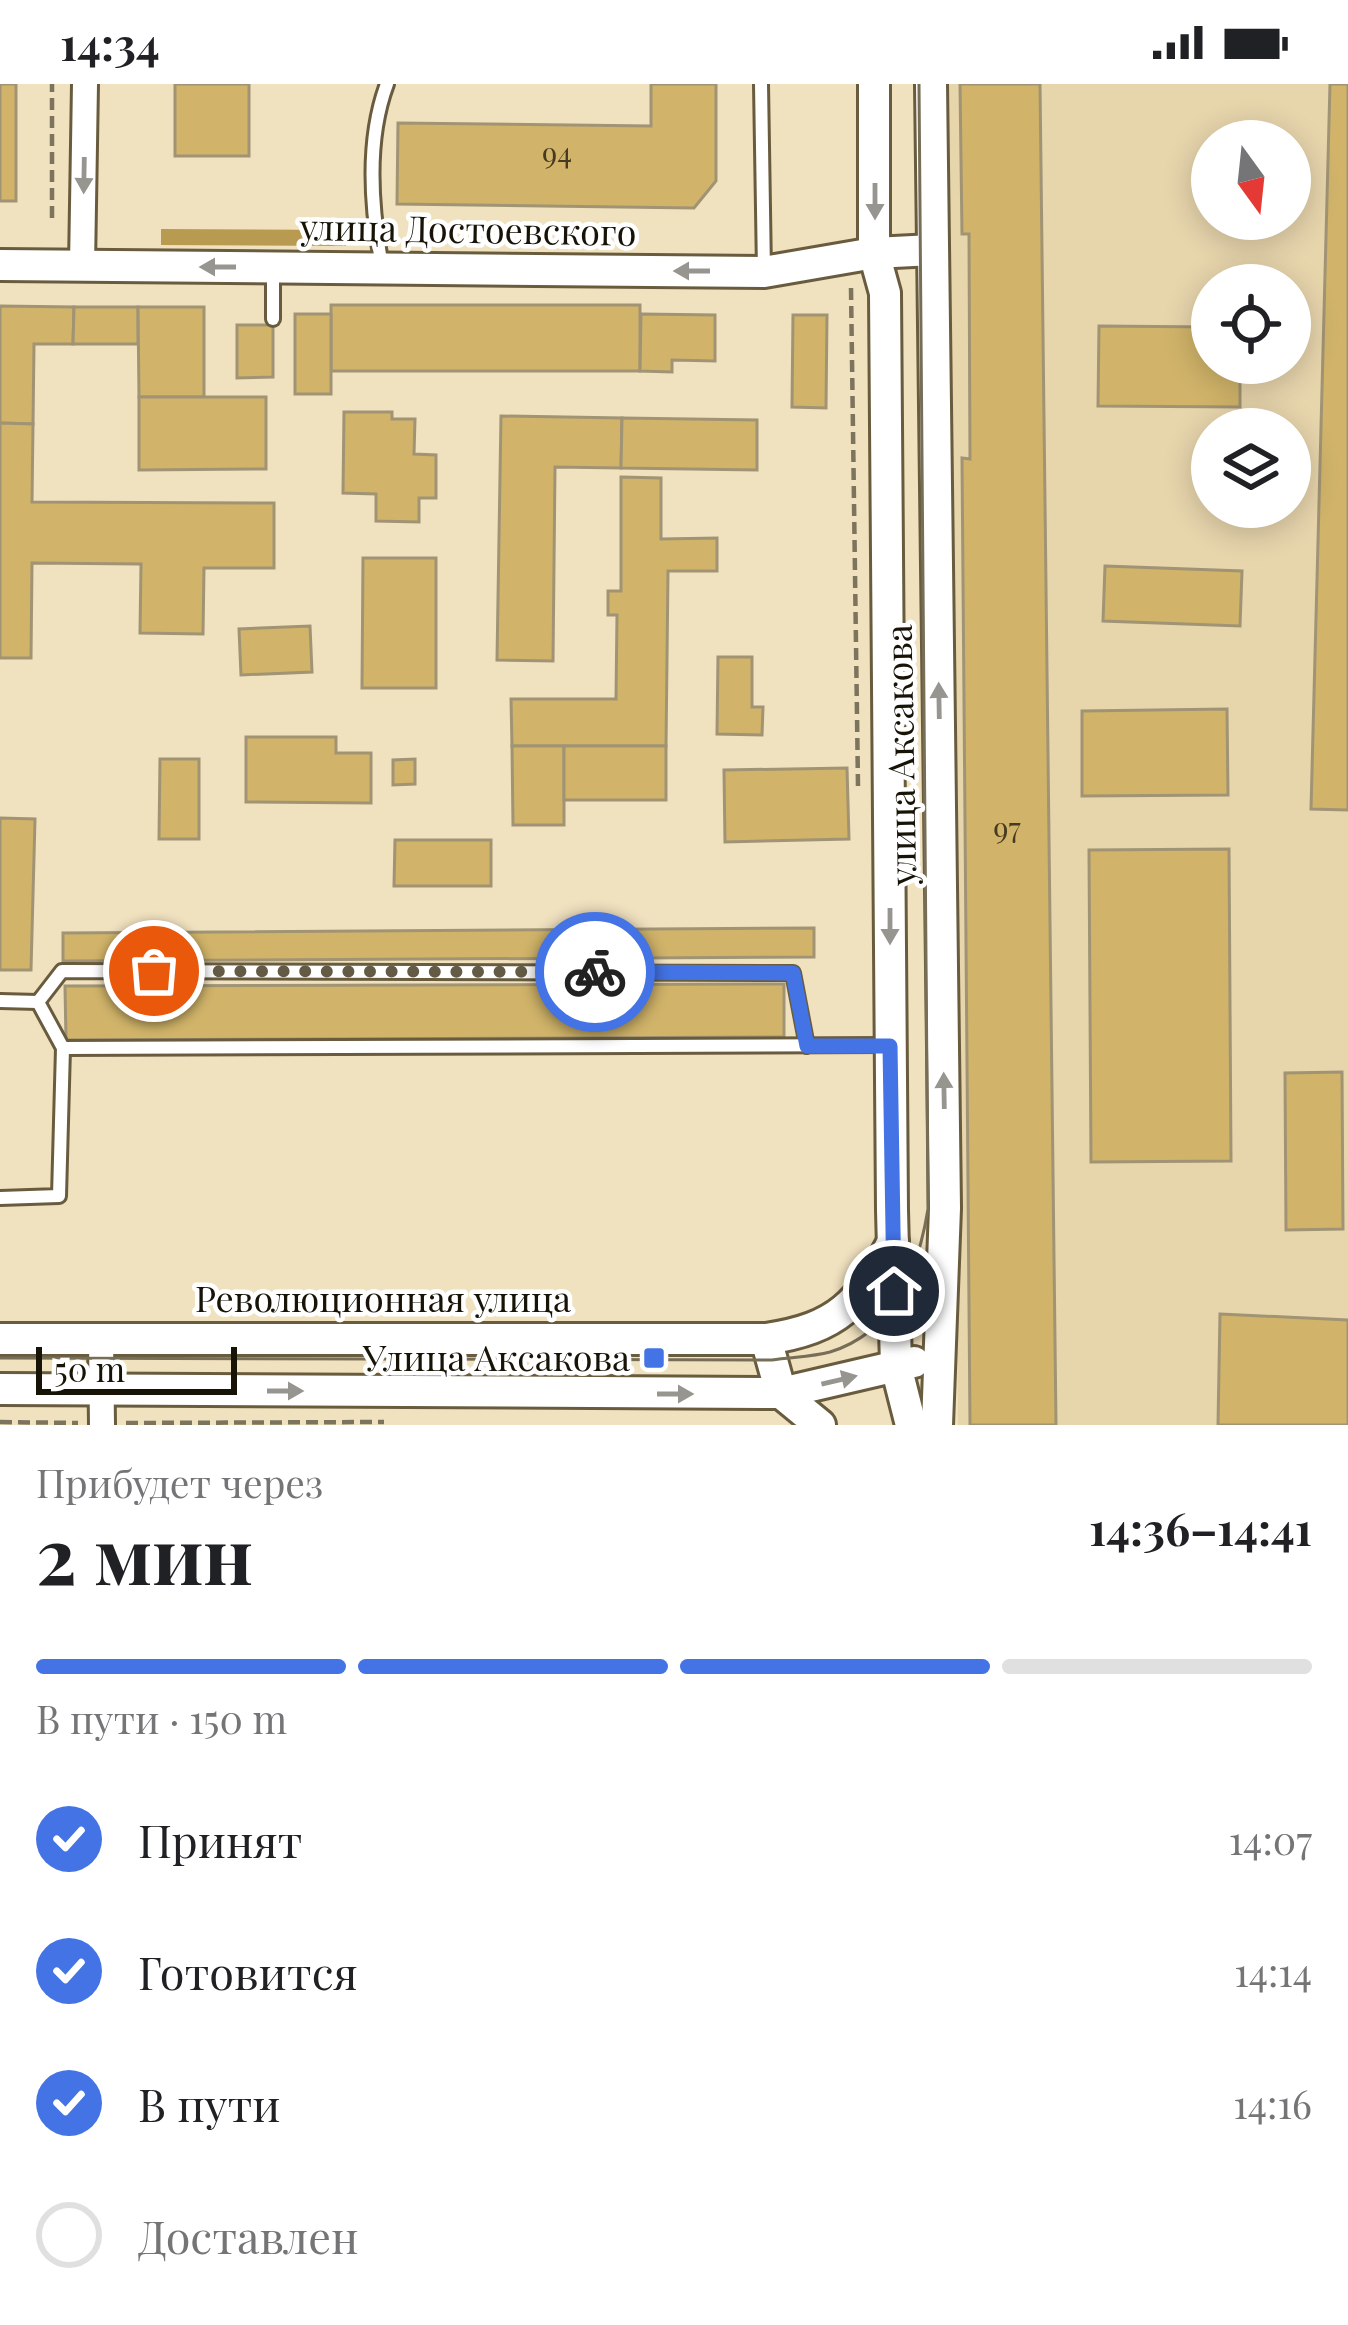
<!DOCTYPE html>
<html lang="ru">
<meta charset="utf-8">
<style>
:root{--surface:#fff;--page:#f6f6f6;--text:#202124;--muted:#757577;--line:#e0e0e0;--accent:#4373e4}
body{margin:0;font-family:"Playfair Display",serif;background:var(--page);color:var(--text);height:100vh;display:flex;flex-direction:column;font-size:45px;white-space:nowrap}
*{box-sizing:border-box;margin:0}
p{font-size:39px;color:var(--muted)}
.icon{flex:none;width:66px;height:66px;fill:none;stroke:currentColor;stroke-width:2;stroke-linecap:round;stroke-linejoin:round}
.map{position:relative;height:1341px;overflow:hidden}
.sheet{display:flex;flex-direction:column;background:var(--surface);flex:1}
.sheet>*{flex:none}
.needle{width:78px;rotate:165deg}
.tools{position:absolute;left:1191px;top:36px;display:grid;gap:24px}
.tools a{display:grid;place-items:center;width:120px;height:120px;border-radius:50%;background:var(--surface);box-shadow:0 6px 30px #0003;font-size:60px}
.scale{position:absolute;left:36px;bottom:30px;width:201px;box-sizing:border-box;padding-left:12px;border:6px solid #181307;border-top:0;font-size:33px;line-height:42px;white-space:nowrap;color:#181307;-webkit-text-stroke:9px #fff;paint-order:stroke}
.pin{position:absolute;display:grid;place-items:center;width:102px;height:102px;color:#fff;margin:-51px;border:6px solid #fff;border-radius:50%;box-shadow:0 3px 12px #0007}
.courier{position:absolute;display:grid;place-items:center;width:120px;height:120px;margin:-60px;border:9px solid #4373e4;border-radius:50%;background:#fff;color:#222;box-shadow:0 3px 15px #0007}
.overview em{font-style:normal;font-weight:700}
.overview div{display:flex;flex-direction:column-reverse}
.overview{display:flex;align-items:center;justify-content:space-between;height:204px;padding:0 36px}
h1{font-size:78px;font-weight:700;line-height:90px}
.bar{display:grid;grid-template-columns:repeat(4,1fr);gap:18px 12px;align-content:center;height:144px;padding:0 36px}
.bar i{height:15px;border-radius:9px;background:var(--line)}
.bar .on{background:var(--accent)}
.bar p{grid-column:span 4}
ol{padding:0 36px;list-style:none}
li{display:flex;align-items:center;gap:36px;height:132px}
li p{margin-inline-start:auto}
li .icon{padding:12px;border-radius:50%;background:var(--accent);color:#fff;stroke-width:4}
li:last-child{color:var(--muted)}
li i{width:66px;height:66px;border:6px solid var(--line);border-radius:50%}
.status{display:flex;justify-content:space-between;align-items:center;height:84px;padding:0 60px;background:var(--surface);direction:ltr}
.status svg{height:33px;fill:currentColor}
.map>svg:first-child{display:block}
</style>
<div class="status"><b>14:34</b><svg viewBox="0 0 49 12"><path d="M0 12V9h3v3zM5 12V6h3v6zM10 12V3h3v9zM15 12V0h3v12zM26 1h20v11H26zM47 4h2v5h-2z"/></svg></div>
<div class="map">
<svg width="1348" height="1341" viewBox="0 0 1348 1341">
<rect width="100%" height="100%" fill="#f0e1bf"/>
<path fill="#e7d5ac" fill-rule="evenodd" d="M948,0H1348V1341H958ZM1212,57H1290V135H1212ZM1212,201H1290V279H1212ZM1212,345H1290V423H1212Z"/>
<polygon fill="#b89a51" points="161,145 346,146 346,162 161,161"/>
<g fill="#d1b46a" stroke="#a19474" stroke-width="3">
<rect x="0" y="0" width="16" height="117"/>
<rect x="175" y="0" width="74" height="72"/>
<polygon points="651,0 716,0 716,97 694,124 397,120 398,39 651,42"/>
<polygon points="960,0 1040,0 1056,1341 970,1341 962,374 970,375 969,150 962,150"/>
<polygon points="1330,0 1348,0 1348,726 1311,725"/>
<rect x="331" y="221" width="309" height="66"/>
<polygon points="0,222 74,223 73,260 34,260 33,340 0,339"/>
<polygon points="74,223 138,223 138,260 73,260"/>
<polygon points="138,223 204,223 204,313 139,313"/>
<rect x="295" y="230" width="36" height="80"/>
<polygon points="641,230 715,231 715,277 672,276 672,288 640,287"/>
<polygon points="793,231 827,231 826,324 792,323"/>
<polygon points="237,241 273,241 273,293 237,294"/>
<polygon points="1099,242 1212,243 1212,279 1240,279 1240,323 1098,322"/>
<polygon points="139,313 266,313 266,385 139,386"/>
<polygon points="344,328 392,328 392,335 415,335 414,370 436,371 436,414 419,414 419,438 376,437 376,410 343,409"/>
<polygon points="501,332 622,334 621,384 555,383 553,577 497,576"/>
<polygon points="622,334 757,336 757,386 621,384"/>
<polygon points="0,339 33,340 32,418 274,419 274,484 204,484 203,550 140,549 141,480 32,479 31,574 0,574"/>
<polygon points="621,393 661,394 661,455 717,454 717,487 668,487 666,662 512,662 511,615 616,615 617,531 608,531 608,507 621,507"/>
<polygon points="363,474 436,474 436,604 362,604"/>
<polygon points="1105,482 1242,487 1240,542 1103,537"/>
<polygon points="310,542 312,588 241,591 239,545"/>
<polygon points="718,573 752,573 752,623 763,623 762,651 717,650"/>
<polygon points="1227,625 1228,711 1082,712 1082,627"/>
<polygon points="246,653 336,653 336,669 371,669 371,719 246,718"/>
<polygon points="512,662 564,662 564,741 513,741"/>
<rect x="564" y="662" width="102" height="54"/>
<polygon points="160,675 199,675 199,755 159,755"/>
<polygon points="415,675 415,700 393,701 393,676"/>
<polygon points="847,684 849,755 725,758 724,686"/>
<polygon points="0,734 35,735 31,886 0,886"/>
<polygon points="395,756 491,756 491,802 394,802"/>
<polygon points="1229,765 1231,1077 1091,1078 1089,766"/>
<polygon points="814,844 814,873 63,877 63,849"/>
<polygon points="784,900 784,953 66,956 65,902"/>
<polygon points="1342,988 1343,1145 1286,1146 1285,989"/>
<polygon points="1220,1230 1348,1236 1348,1341 1218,1341"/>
</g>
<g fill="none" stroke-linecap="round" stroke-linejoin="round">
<g stroke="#695c3e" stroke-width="18">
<g id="service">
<polyline points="761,0 764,187"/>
<path d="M382,182C371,124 366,56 387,0"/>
<polyline points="273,235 273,184"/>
<polyline points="0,917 38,918 62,887 793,889 807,962"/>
<polyline points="38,918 63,964"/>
<polyline points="0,1114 59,1112 63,964 889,961"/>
</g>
</g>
<g stroke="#695c3e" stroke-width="30">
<g id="minor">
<polyline points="82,182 85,0"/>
<polyline points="101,1255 102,1341"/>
</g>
</g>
<g stroke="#695c3e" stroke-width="36">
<g id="tertiary">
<polyline points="874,0 874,169 885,209 892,1126 896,1282 911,1341"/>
<polyline points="931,0 945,1124 937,1341"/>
<polyline points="0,181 764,188 874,169 933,166"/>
<path d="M0,1255H766C839,1244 859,1220 893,1158"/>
<polyline points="766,1255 781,1309 820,1341"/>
<polyline points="0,1305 781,1309 914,1278"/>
</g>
</g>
<g stroke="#7d745d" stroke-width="4.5" stroke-dasharray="12 6" stroke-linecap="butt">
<polyline points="52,134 52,0"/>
<polyline points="851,204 858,702"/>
<polyline points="0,1338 78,1339"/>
<polyline points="126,1339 384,1338"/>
</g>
<use href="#service" stroke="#fff" stroke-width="12"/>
<use href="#minor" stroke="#fff" stroke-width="24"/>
<use href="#tertiary" stroke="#fff" stroke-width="30"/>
<path stroke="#776e58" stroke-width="3" d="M0,1274L772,1276C790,1273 812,1273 830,1268C895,1248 918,1186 928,1125L919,0"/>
</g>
<defs><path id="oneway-solid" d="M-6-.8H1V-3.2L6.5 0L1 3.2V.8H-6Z" transform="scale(3)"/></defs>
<g fill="#97958f">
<use href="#oneway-solid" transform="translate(84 91) rotate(91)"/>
<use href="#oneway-solid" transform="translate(875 117) rotate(90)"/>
<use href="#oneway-solid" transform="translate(218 183) rotate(-180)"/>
<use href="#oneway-solid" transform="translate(692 187) rotate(-180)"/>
<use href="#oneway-solid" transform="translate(939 617) rotate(-91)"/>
<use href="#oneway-solid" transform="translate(890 842) rotate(90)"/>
<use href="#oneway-solid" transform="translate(944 1007) rotate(-91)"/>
<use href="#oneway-solid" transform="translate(839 1296) rotate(-13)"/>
<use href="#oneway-solid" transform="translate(285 1307)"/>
<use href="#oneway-solid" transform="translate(675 1310)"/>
</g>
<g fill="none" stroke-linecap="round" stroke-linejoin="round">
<polyline stroke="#645b47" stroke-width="12" stroke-dasharray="0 21.6" points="154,887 595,888"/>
<polyline stroke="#4373e4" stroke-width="15" points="595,888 793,889 807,962 890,962 894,1207"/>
</g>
<rect fill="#4373e4" stroke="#fff" stroke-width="4.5" x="642" y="1262" width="24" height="24" rx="6"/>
<g text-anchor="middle" stroke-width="9" stroke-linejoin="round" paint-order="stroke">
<g font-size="30" fill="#463b20">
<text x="557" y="80">94</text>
<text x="1007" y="755">97</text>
</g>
<g font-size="36" fill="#181307" stroke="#fff">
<text transform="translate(468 146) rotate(1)" y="13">улица Достоевского</text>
<text transform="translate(901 671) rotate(-91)" y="13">улица Аксакова</text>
<text x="383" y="1228">Революционная улица</text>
</g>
<g font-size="36" fill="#181307" stroke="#fff" text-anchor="end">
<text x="630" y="1287">Улица Аксакова</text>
</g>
</g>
</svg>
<div class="tools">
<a><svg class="needle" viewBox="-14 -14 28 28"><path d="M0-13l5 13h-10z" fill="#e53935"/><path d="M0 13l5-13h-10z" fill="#757577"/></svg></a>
<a><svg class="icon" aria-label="locate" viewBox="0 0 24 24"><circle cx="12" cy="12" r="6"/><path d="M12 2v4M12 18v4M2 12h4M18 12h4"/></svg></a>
<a><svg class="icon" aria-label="layers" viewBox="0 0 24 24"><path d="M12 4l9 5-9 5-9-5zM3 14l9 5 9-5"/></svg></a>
</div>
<div class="scale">50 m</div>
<div class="pin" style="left:154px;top:887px;background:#ea580c"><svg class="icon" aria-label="bag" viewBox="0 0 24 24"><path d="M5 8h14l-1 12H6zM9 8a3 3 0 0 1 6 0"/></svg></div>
<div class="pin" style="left:894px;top:1207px;background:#1f2937"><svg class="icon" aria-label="home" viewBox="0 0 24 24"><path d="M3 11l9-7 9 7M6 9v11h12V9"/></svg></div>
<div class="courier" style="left:595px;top:888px"><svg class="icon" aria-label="bike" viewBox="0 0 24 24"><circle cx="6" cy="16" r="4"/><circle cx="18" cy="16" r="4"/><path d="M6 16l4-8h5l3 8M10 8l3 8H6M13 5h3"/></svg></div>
</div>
<section class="sheet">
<div class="overview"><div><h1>2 мин</h1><p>Прибудет через</p></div><em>14:36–14:41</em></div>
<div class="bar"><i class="on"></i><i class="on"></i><i class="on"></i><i></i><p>В пути · 150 m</p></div>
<ol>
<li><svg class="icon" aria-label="check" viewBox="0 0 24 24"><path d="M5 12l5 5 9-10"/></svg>Принят<p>14:07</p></li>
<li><svg class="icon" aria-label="check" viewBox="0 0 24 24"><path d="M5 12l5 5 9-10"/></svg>Готовится<p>14:14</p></li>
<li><svg class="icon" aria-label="check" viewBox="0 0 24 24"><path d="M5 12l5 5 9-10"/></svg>В пути<p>14:16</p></li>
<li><i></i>Доставлен</li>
</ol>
</section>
